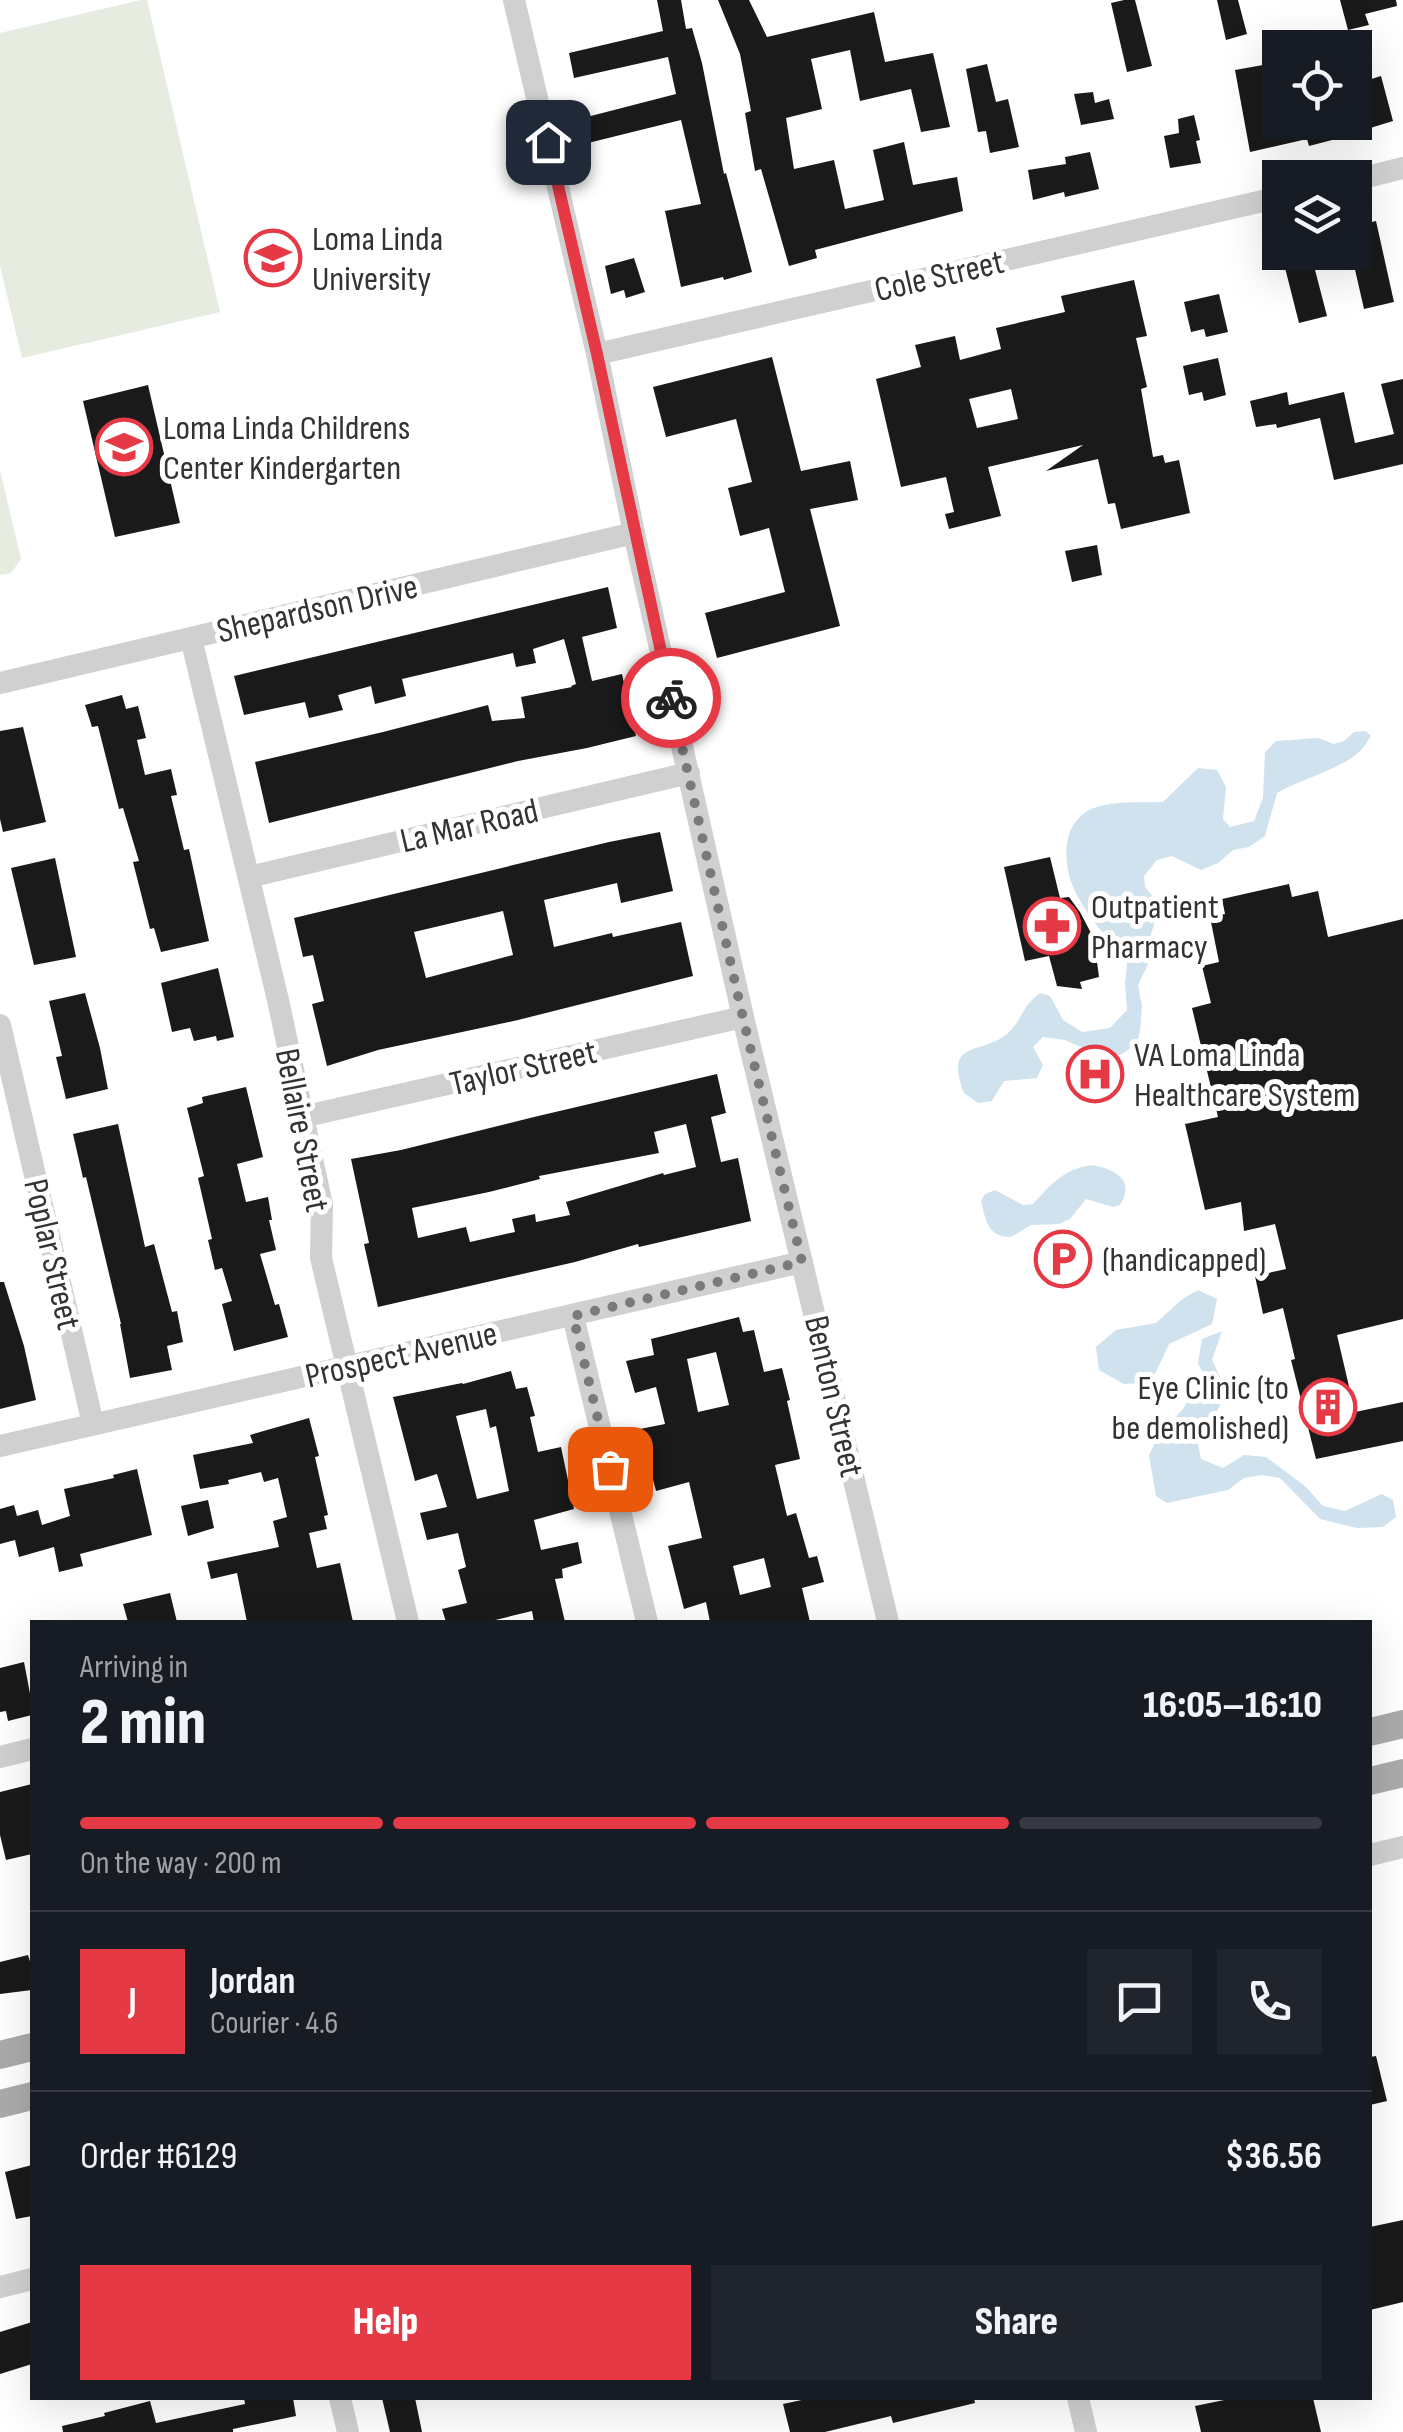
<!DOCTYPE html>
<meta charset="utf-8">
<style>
:root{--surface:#171b24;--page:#20242c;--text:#f1f3f6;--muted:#9ea1a6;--line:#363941;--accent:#e63946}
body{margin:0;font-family:"Sofia Sans Condensed",sans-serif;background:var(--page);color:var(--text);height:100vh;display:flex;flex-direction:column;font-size:38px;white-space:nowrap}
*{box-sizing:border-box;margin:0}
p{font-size:32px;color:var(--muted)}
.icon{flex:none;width:55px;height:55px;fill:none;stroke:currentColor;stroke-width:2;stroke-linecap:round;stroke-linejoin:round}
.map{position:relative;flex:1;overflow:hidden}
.sheet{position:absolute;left:30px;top:1620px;width:1342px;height:780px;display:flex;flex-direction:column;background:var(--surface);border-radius:0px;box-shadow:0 10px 40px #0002}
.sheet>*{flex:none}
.controls{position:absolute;left:1262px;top:30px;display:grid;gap:20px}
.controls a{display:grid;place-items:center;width:110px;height:110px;border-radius:0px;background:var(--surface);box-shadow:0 10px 40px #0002;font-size:50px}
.pin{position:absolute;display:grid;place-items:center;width:85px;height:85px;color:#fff;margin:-42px;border-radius:20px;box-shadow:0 5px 15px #0006}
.courier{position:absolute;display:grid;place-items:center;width:100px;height:100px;margin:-50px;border:8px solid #e63946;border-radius:50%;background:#fff;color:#222;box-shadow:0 2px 12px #0007}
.headline em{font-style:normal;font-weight:800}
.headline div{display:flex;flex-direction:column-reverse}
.headline{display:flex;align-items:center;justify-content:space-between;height:170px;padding:0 50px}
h1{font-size:65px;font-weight:800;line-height:75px}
.bar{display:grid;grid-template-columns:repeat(4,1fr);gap:15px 10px;align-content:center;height:120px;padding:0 50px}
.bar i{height:12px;border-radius:8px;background:var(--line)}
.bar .active{background:var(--accent)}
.bar p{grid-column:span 4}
.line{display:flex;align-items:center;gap:25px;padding:0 50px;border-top:2px solid var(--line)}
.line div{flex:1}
.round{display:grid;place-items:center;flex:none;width:105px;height:105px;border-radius:0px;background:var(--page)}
.action{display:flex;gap:20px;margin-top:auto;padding:20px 50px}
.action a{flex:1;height:115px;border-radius:0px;background:var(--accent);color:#fff;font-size:40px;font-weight:800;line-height:115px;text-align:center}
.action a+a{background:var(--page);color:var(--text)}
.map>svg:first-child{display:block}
</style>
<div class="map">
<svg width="1403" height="2432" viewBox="0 0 1403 2432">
<rect width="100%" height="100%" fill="#fff"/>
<g fill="#e6ecdf">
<polygon points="141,0 147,0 220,312 22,358 0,266 0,33"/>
<polygon points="0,470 21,559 11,573 0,575"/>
</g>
<g fill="#cfe2ee">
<path d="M1366,731L1371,736C1367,741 1365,746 1361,750C1343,769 1300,779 1277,793L1265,836L1249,847L1233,850L1218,863L1201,870L1172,856L1157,860L1144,876L1145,887L1153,897L1157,915L1145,953L1148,964L1138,985L1142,1006L1140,1032L1136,1045L1120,1055L1101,1056L1065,1040L1043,1037L1033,1047L1043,1065L1037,1078L1004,1081L992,1101L978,1103L964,1093C942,1035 986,1058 1011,1030C1024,1015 1022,1007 1040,993L1050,996L1063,1020L1082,1032L1110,1028L1127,1010L1125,983L1127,964C1111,942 1089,919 1077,895C1062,868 1059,821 1094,808C1115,800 1141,803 1163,802L1198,768L1217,770L1226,787L1223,819L1230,827L1254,821L1263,798L1265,752L1276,741L1318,738L1334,744L1344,741L1354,732Z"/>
<path d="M1094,1165C1115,1170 1136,1180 1120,1205L1113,1207L1086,1199L1070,1219L1059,1224L1031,1225L1011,1237C987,1237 986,1220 981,1201L985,1194L995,1190L1023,1205L1033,1204C1051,1184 1066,1167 1094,1165Z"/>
<polygon points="1198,1290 1217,1299 1212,1324 1169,1344 1155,1374 1140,1383 1124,1384 1099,1370 1096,1347 1116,1330 1156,1323 1181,1300"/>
<polygon points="1222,1331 1212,1360 1224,1385 1220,1406 1197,1440 1201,1459 1223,1468 1244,1455 1266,1457 1305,1486 1323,1506 1345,1511 1382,1494 1393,1500 1396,1517 1383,1527 1357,1528 1320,1519 1280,1478 1262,1475 1244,1478 1228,1490 1167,1503 1156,1496 1149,1455 1159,1435 1183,1409 1204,1375 1198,1363 1202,1339"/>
</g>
<g fill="#1a1a1a" fill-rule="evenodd">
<polygon points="657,0 681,0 686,29 692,28 702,63 724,174 726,173 752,272 724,280 723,277 681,287 665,211 701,204 681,120 588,143 583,118 676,94 668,57 574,78 569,53 663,31"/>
<polygon points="718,0 749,0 767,37 874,12 885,62 933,53 950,127 921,132 911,89 860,101 850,50 811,59 822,109 786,118 794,169 834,160 845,209 884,200 873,150 904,142 913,185 957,177 963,211 815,250 817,258 789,266 761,169 755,171 745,113 751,111 740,54"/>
<polygon points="1124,0 1135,0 1152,66 1127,72 1111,3"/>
<polygon points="1217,0 1238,0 1247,34 1226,40"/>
<polygon points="1340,0 1396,0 1397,6 1365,14 1369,25 1348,30"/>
<polygon points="987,64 996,102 1008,99 1019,147 990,153 986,131 978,132 966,69"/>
<polygon points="1263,65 1275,122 1333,122 1336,139 1309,146 1307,139 1250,152 1235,70"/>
<polygon points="1381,76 1393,121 1367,129 1355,84"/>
<polygon points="1093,92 1095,103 1109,99 1114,119 1081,125 1074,94"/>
<polygon points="1194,115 1200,140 1196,141 1201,163 1170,168 1164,136 1179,133 1178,119"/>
<polygon points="1090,152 1099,189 1065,197 1064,192 1033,200 1028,170 1066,164 1065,157"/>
<polygon points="1376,221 1394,302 1364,309 1351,252 1355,252 1355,226"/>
<polygon points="1281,252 1346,252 1346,259 1314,266 1327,316 1299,323"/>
<polygon points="634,258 645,292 626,298 624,290 611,294 605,266"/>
<path d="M1134,280L1147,336L1136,338L1147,387L1141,389L1153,457L1163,455L1165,463L1179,460L1190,513L1121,529L1115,503L1108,504L1098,459L1046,471L1083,445L988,467L1001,516L949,529L945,514L954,512L946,477L901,487L876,379L921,367L915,345L955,336L960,360L1001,349L996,328L1065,312L1061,296ZM1011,389L1018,419L977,428L969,399Z"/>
<polygon points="1219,294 1228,332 1206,337 1204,329 1191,332 1184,302"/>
<polygon points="772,357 801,471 850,461 858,500 810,509 840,626 717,658 705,613 785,592 769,528 740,536 728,488 752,482 736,419 666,437 653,387"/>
<polygon points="1218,358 1226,395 1204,401 1202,392 1189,395 1183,366"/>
<polygon points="1403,379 1403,464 1334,480 1320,418 1277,428 1276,424 1256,427 1250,401 1287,392 1289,405 1344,392 1355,443 1394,434 1381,384"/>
<polygon points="148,385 180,523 115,537 83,401"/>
<polygon points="1097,545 1102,575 1072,582 1065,551"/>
<polygon points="608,587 617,628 582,637 592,681 622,674 636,736 587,748 518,761 269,823 255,762 383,732 488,705 492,721 525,718 521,697 572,687 571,686 576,684 564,639 533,649 536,663 516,667 513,653 402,679 406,696 375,704 371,686 338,695 343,710 309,718 305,702 244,715 234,676"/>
<polygon points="122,695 126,709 138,706 146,738 137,740 145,775 171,769 177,795 171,796 184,850 189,849 209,941 161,952 154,928 150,929 133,862 139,861 123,808 119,809 98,726 92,727 85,705"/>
<polygon points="23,727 46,822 3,832 0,819 0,731"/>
<path d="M660,832L673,891L621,903L617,883L544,900L554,947L612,933L613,937L681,922L693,976L518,1020L378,1050L327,1066L312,1004L324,1001L313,955L303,957L294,918L609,842ZM503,911L513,955L426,978L414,932Z"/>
<polygon points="1050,857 1060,898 1069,897 1080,912 1091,933 1095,947 1099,977 1080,982 1082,989 1057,986 1049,956 1025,961 1004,867"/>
<polygon points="55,858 76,957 34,965 11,868"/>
<polygon points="1289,884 1292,897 1318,891 1328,937 1403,919 1403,1319 1337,1335 1355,1412 1403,1402 1403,1441 1316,1459 1291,1360 1295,1359 1283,1308 1263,1314 1255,1276 1286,1269 1275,1224 1244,1231 1241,1202 1205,1210 1185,1124 1218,1117 1192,1008 1211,1003 1202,966 1219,962 1210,917 1225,914 1222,899"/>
<polygon points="218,968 234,1037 217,1041 216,1036 194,1041 190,1028 172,1032 161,983"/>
<polygon points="85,993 100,1048 108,1089 66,1099 56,1057 62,1056 49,1001"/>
<path d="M717,1074L726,1113L711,1117L721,1162L738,1158L751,1221L639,1247L638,1244L575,1262L378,1307L364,1244L369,1243L351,1159L401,1150L534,1117ZM686,1124L696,1167L664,1175L663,1173L566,1202L570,1215L536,1222L535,1214L512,1219L515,1232L470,1242L466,1227L418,1238L412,1208L489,1192L540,1179L539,1176L659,1153L654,1132Z"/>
<polygon points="246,1087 263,1157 237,1164 246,1202 268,1197 272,1220 269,1220 276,1250 260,1254 275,1305 279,1304 288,1337 234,1351 222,1304 232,1301 222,1268 215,1270 208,1240 212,1239 198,1178 204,1176 187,1108 203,1103 202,1097"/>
<polygon points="118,1124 145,1247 154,1244 172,1312 177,1311 183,1342 167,1346 172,1370 130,1378 120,1324 121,1324 86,1177 83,1178 73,1134"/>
<polygon points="0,1282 4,1282 24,1346 36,1400 0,1409"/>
<path d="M739,1317L743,1332L754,1330L764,1372L782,1368L790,1400L787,1401L800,1459L775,1465L787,1516L796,1513L809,1558L817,1556L824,1582L802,1588L810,1622H710L706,1602L684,1609L668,1546L702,1538L689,1482L656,1491L648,1461L640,1429L665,1424L656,1387L635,1393L626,1361L654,1355L651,1339ZM716,1352L729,1405L698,1412L687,1359ZM764,1558L771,1587L740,1595L733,1566Z"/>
<path d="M511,1371L516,1389L527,1387L535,1416L530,1417L538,1452L561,1447L574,1509L534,1520L541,1550L578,1542L582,1563L562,1569L563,1578L555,1579L565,1622H534L532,1611L487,1622H446L442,1609L467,1603L458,1570L466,1567L458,1533L427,1540L420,1513L447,1507L437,1474L415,1481L393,1397L462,1383L463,1384ZM486,1409L490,1428L496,1426L509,1491L477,1499L456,1416Z"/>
<polygon points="309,1418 319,1456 315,1457 328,1515 324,1516 327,1529 309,1533 317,1568 340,1563 353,1622 247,1622 237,1573 211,1579 207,1562 279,1547 273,1521 287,1517 278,1478 264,1482 261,1472 228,1480 229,1484 200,1489 193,1455 253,1443 250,1435"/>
<polygon points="137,1469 152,1535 80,1554 83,1566 59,1572 54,1547 19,1557 15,1540 0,1544 0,1509 14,1505 17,1516 38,1510 42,1525 70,1516 64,1489 114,1478 113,1475"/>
<polygon points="208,1500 214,1528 188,1536 181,1506"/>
<polygon points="170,1593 177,1622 128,1622 123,1604"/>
<polygon points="24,1662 32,1704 32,1715 8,1721 6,1711 0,1712 0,1668"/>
<polygon points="32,1784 32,1854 6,1860 0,1835 0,1792"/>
<polygon points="28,1955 32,1968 32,1990 0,1994 0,1962"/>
<polygon points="1376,2056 1387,2101 1370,2105 1370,2057"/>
<polygon points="32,2165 32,2216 16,2219 5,2172"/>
<polygon points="1403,2220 1403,2302 1370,2310 1370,2227"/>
<polygon points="32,2322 32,2364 0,2374 0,2332"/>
<polygon points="244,2398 293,2398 296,2416 233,2429 233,2432 63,2432 62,2426 105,2416 104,2413 150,2401 156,2423 245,2404"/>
<polygon points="382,2398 415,2398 422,2432 390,2432"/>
<polygon points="811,2398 974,2398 975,2403 893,2423 891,2416 825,2432 790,2432 783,2404"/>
<polygon points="1234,2398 1313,2398 1321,2432 1201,2432 1195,2406"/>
</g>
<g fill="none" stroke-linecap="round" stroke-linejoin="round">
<g stroke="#d0d0d0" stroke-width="22">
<polyline points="514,0 597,354 634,533 743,1017 888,1622"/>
<polyline points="1355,180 1403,168"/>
<polyline points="597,354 1280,197"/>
<polyline points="191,638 278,1000 322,1205 321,1258 408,1622"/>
<polyline points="0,683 634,533"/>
<polyline points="249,877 689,773"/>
<polyline points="0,1025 93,1424"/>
<polyline points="302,1117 743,1017"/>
<polyline points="573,1316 647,1622"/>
<polyline points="0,1446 802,1262"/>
<polyline points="0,1757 32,1749"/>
<polyline points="1370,1855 1403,1847"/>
<polyline points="0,2287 32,2279"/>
<polyline points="340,2398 348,2432"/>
<polyline points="1078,2398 1086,2432"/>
</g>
<g stroke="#ababab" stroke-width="28">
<polyline points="1370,1732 1403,1724"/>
<polyline points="1370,1781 1403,1773"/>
<polyline points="0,2055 32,2047"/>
<polyline points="0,2104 32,2096"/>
</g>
</g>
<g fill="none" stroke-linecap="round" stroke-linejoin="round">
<polyline stroke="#7a7a7a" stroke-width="10" stroke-dasharray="0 18" points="610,1469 573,1316 802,1262 743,1018 671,698"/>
<polyline stroke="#e63946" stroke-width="12" points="548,142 597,354 671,698"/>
</g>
<defs>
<g id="university-ring" transform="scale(2.875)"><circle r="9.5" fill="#fff" stroke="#e63946" stroke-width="1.5"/><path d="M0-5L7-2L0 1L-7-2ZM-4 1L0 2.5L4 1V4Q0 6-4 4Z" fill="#e63946"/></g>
<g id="school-ring" transform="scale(2.875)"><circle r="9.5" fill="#fff" stroke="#e63946" stroke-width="1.5"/><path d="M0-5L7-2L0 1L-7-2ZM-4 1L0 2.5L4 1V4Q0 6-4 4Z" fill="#e63946"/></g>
<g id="pharmacy-ring" transform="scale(2.875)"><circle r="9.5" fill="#fff" stroke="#e63946" stroke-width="1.5"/><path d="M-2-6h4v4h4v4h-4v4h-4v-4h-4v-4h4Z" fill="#e63946"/></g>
<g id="hospital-ring" transform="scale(2.875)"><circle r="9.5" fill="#fff" stroke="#e63946" stroke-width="1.5"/><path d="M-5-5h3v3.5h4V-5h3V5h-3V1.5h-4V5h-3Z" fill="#e63946"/></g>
<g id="parking-ring" transform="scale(2.875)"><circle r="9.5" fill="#fff" stroke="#e63946" stroke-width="1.5"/><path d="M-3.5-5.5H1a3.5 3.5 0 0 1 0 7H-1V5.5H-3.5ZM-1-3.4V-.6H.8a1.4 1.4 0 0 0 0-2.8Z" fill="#e63946"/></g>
<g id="building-ring" transform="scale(2.875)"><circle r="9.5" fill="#fff" stroke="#e63946" stroke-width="1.5"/><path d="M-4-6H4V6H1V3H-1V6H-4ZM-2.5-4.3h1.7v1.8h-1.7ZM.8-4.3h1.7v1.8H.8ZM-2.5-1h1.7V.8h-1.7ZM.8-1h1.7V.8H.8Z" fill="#e63946"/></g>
</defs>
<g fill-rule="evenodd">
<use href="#university-ring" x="273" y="258"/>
<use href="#school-ring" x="124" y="447"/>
<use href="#pharmacy-ring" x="1052" y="926"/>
<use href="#hospital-ring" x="1095" y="1074"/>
<use href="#parking-ring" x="1063" y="1259"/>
<use href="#building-ring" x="1328" y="1407"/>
</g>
<g text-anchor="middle" stroke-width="10" stroke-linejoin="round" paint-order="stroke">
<g font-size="35" fill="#333" stroke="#fff" text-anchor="start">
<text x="312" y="250">Loma Linda<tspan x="312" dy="40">University</tspan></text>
<text x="163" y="439">Loma Linda Childrens<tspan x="163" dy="40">Center Kindergarten</tspan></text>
<text x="1091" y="918">Outpatient<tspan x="1091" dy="40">Pharmacy</tspan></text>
<text x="1134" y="1066">VA Loma Linda<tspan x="1134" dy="40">Healthcare System</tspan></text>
<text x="1102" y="1271">(handicapped)</text>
<text x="1289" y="1399" text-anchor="end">Eye Clinic (to<tspan x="1289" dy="40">be demolished)</tspan></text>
</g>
<g font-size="35" fill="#333" stroke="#fff">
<text transform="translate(939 275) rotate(-13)" y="12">Cole Street</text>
<text transform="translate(317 608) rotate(-13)" y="12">Shepardson Drive</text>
<text transform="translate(469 825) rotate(-13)" y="12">La Mar Road</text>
<text transform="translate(523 1067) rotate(-13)" y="12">Taylor Street</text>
<text transform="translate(303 1130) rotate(79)" y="12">Bellaire Street</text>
<text transform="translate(53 1254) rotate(77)" y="12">Poplar Street</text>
<text transform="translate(401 1354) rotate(-13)" y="12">Prospect Avenue</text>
<text transform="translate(835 1396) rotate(77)" y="12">Benton Street</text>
</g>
</g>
</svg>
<div class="controls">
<a><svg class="icon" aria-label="locate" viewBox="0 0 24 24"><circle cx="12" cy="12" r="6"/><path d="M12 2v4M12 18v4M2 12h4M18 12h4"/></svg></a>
<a><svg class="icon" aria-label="layers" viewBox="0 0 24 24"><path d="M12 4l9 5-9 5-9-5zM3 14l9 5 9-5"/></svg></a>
</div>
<div class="pin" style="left:610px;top:1469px;background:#ea580c"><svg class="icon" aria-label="bag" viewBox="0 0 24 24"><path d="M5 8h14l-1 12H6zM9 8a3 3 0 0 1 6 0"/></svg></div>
<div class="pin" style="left:548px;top:142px;background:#1f2937"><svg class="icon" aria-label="home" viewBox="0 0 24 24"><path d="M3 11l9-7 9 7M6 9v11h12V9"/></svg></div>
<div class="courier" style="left:671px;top:698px"><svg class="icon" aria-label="bike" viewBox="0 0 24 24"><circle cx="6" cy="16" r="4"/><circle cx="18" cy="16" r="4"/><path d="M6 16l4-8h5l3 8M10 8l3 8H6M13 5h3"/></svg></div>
<section class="sheet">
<div class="headline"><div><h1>2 min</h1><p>Arriving in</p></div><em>16:05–16:10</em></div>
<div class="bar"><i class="active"></i><i class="active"></i><i class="active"></i><i></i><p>On the way · 200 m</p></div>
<div class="line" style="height:180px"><b class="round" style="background:var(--accent);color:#fff">J</b><div><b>Jordan</b><p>Courier · 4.6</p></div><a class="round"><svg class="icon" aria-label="chat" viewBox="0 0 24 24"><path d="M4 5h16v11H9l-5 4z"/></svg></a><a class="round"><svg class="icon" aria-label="phone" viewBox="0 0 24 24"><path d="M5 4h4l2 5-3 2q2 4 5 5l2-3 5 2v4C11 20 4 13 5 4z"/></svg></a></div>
<div class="line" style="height:130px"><div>Order #6129</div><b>$36.56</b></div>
<div class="action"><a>Help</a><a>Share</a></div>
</section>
</div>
